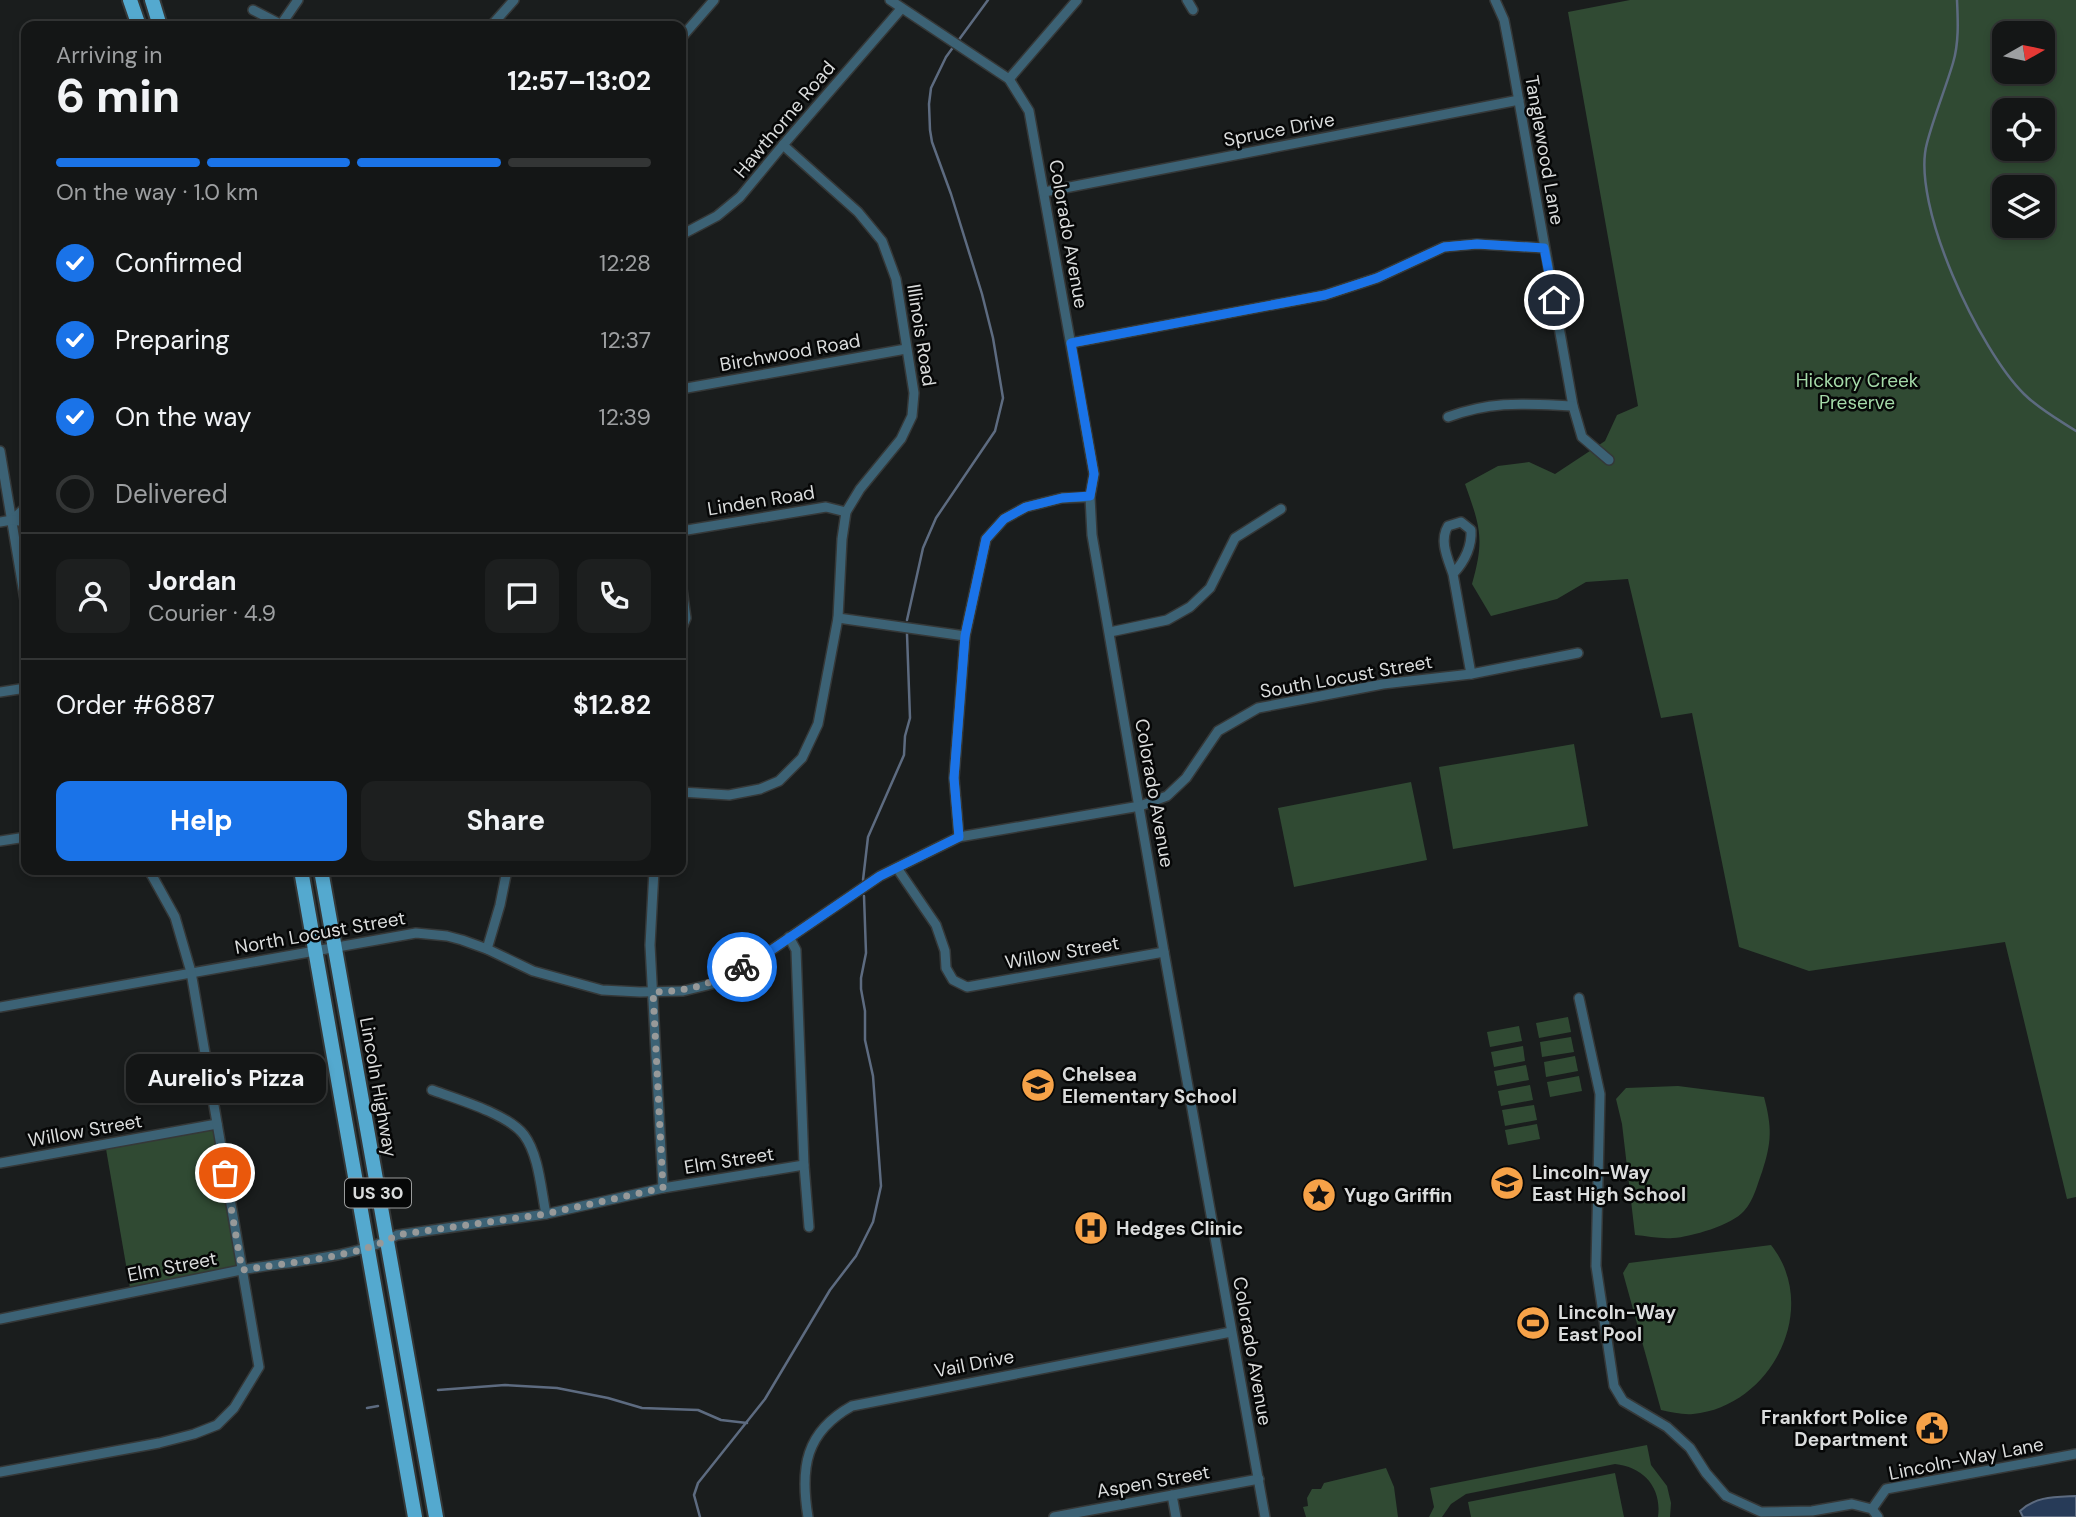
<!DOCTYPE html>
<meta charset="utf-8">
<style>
:root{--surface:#141616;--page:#1d1f1f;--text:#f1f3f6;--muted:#9d9fa1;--line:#333535;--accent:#1a73e8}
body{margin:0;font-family:"DM Sans",sans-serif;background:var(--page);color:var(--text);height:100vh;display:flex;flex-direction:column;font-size:26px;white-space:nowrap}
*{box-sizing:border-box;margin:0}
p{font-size:23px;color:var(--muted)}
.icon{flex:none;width:38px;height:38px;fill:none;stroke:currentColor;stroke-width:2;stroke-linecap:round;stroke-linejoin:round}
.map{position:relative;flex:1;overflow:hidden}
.details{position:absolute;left:21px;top:21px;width:665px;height:854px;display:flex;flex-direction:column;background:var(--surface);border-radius:14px;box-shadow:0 4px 10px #0003,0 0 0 2px var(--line)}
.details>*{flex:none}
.needle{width:46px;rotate:81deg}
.tools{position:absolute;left:1992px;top:21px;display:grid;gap:14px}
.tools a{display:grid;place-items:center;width:63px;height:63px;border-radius:14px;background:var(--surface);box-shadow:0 4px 10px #0003,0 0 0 2px var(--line);font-size:35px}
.pin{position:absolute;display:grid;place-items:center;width:60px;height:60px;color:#fff;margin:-30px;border:4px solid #fff;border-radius:50%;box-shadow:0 2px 7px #0007}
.courier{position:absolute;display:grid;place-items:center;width:70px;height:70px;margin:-35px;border:5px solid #1a73e8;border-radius:50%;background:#fff;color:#222;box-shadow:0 2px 9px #0007}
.bubble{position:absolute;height:49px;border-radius:14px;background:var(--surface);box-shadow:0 4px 10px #0003,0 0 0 2px var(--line);font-size:23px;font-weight:700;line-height:49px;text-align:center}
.head em{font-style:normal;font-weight:700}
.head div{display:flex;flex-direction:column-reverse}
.head{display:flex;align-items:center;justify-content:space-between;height:119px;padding:0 35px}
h1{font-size:46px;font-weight:700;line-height:52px}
.bar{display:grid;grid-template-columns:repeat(4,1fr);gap:10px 7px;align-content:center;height:84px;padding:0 35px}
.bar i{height:9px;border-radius:5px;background:var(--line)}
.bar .on{background:var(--accent)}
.bar p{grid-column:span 4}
.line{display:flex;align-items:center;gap:18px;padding:0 35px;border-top:2px solid var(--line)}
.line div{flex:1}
.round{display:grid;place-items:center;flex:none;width:74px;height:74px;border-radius:14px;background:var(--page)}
ol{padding:0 35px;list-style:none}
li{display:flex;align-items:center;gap:21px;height:77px}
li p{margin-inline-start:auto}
li .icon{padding:7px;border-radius:50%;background:var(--accent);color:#fff;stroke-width:4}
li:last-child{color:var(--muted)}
li i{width:38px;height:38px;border:4px solid var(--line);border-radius:50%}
.button{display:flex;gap:14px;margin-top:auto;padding:14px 35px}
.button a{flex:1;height:80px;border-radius:14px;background:var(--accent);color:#fff;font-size:28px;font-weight:700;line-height:80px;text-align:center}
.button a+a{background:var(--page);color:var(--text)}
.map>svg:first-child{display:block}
</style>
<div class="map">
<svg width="2076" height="1517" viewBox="0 0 2076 1517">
<rect width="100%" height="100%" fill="#1a1d1d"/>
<g fill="#304a33" fill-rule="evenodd">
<path d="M1630,0H2076V1197L2067,1199L2005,942L1809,971L1739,947L1692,713L1661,718L1628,579L1586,582L1557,599L1491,616L1472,584C1485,539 1480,526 1465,484L1498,466L1529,462L1555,474L1605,441L1617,415L1638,406L1568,12ZM2004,33H2042V72H2004ZM2004,110H2042V149H2004ZM2004,187H2042V226H2004Z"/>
<polygon points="1574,744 1588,826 1453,849 1439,767"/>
<polygon points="1411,782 1427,860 1294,887 1278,808"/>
<polygon points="1568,1017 1571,1032 1539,1038 1536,1023"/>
<polygon points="1519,1026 1522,1041 1490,1047 1487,1032"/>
<polygon points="1571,1037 1574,1052 1542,1057 1540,1042"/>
<polygon points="1523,1046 1525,1061 1494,1067 1491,1052"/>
<polygon points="1575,1056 1578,1071 1546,1077 1544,1062"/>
<polygon points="1526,1065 1529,1080 1497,1086 1494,1071"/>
<polygon points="1579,1076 1582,1091 1550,1097 1547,1082"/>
<polygon points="1530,1085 1533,1100 1501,1106 1498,1091"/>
<path d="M1678,1086L1764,1097C1772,1127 1772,1142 1762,1172C1757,1185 1754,1200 1744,1211C1732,1225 1691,1237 1673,1238C1660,1239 1647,1236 1635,1235L1622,1124L1616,1099L1626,1088Z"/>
<polygon points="1534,1105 1537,1120 1505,1126 1502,1110"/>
<polygon points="1537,1124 1540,1139 1508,1145 1505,1130"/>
<polygon points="215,1129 239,1269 130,1288 106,1149"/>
<path d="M1771,1245C1821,1308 1772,1406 1693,1414C1683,1415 1671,1412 1661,1410L1623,1273L1629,1263Z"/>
<path d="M1647,1445L1651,1465L1667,1486L1671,1503L1670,1517H1658C1662,1488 1644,1467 1615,1464L1466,1494L1451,1504L1442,1517H1429L1434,1507L1430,1488Z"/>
<polygon points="1386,1468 1394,1487 1398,1517 1306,1517 1303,1507 1308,1506 1307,1498 1312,1489 1321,1489 1324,1483"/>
<polygon points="1615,1473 1624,1517 1471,1517 1468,1502"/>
</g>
<path fill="#273b58" stroke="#5d6b80" stroke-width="2" d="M2076,1496V1517H2023L2020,1511C2036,1496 2055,1497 2076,1496Z"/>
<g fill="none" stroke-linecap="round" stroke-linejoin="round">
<g stroke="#5d6b80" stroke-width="2.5">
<path d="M1957,0C1958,21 1959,43 1953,63C1945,90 1934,116 1927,143C1910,204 1980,351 2024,394C2039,409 2059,420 2076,431"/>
<polyline points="958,41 988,0"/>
<polyline points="907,620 923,548 936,518 995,431 1003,398 993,338 982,294 951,194 932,142 930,130 929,104 931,88 946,57 954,46"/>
<polyline points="863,880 868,837 904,755 905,736 910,718 907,634"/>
<polyline points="438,1390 505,1385 557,1388 608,1398 642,1408 698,1410 721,1420 747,1423"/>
<polyline points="367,1408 378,1406"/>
<polyline points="700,1517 694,1495 698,1483 765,1399 830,1290 856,1256 873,1222 881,1186 873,1076 865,1040 865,1011 861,989 861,978 866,953 864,896"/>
</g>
<g stroke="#353838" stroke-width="12">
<g id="street">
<polyline points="890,0 1009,79 1029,111 1094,474 1090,497 1092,535 1164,952 1265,1517"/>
<polyline points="1187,0 1193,10"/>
<polyline points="1495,0 1504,20 1512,62 1573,406 1582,437 1609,460"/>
<polyline points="253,10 280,24"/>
<polyline points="280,26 298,0"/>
<polyline points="491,26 514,0"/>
<polyline points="681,38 714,0"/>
<polyline points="1009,79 1077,0"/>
<polyline points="1044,192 1519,100"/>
<polyline points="681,235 717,216 740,197 783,145 901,9"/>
<polyline points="1071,343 1325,295 1377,278 1444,247 1477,244 1544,248"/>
<polyline points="681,389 906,349"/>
<path d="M1448,417C1494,400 1526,404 1573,406"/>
<polyline points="0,451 26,606"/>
<polyline points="12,520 26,507"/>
<polyline points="0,522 12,520 26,522"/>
<polyline points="681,531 826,507 846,512"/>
<path d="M1453,574C1448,559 1439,541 1448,526L1461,522L1471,530C1472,547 1464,562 1453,574L1471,674"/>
<polyline points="681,582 686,618 681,630"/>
<polyline points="838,618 965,636"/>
<polyline points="1110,632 1167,620 1190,607 1210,588 1235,538 1281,509"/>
<polyline points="0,692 26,688"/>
<polyline points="681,792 729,795 760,789 779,781 802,758 818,724 838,618 842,539 846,512 860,489 901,439 912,416 914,393 896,279 882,241 858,212 783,145"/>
<polyline points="959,837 954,778 965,636 986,539 1004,519 1026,507 1062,498 1090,497"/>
<polyline points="0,841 26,837"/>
<polyline points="897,868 936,925 945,951 946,968 953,980 967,987 1164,952"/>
<polyline points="654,870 650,945 663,1188"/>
<polyline points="789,937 796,950 804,1165 809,1227"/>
<polyline points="487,949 500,905 507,870"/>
<polyline points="1579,998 1600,1094 1596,1266 1614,1386 1623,1401 1667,1427 1690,1448 1706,1473 1726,1496 1761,1512 1812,1511 1852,1504 1872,1509 1878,1517"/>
<polyline points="0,1007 416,933 447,936 462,940 487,949 533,971 602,990 640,992 683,991 712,984 764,955 880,876 959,837 1140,806 1167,796 1186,778 1218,731 1258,708 1383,684 1471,674 1578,653"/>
<path d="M432,1090C457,1099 508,1114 524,1135C539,1155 541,1190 546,1214"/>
<polyline points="0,1163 217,1124"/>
<path d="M0,1319C80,1303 161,1286 241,1270C284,1262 361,1257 397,1235L546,1214L663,1188L804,1165"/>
<polyline points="0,1472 159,1443 194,1434 217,1425 234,1408 259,1367 191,972 175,917 149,870"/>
<polyline points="1172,1495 1176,1517"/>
<polyline points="1872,1509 1886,1489 2076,1454"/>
<path d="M808,1517C800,1468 805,1432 852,1406L1231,1332"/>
<polyline points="1054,1517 1259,1479"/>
</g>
</g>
<g stroke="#353838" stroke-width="18">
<g id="primary">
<polyline points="130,0 139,26"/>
<polyline points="152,0 160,26"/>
<polyline points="301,870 415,1517"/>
<polyline points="321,870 436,1517"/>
</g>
</g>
<use href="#street" stroke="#3c6275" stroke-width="9"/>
<use href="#primary" stroke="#54a9cf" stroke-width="14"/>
</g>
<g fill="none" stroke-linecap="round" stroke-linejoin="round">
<path stroke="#979999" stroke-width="7" stroke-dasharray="0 12.6" d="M225,1173L242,1270C284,1263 362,1257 397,1235L545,1214L663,1188L653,992C692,991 708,985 742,967"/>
<polyline stroke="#1a73e8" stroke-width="9" points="742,967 764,955 880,876 959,837 954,778 965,636 986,539 1004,519 1026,507 1062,498 1090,496 1094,474 1071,343 1325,295 1377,278 1444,247 1477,244 1544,248 1554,300"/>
</g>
<defs>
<g id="school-disc" transform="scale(1.75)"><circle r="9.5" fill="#f6a248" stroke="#060707"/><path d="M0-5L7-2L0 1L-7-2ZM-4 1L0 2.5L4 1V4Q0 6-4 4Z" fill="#111"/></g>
<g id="sight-disc" transform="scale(1.75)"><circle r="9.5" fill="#f6a248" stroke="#060707"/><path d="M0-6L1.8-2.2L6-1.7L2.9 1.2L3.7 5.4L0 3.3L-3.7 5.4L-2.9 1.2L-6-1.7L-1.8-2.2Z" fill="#111"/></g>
<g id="hospital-disc" transform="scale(1.75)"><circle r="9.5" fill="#f6a248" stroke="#060707"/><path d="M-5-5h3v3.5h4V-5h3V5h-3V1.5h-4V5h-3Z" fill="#111"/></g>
<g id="stadium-disc" transform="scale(1.75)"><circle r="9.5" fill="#f6a248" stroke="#060707"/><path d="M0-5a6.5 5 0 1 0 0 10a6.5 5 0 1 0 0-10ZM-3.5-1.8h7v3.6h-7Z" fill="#111"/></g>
<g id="civic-disc" transform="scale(1.75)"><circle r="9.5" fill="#f6a248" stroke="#060707"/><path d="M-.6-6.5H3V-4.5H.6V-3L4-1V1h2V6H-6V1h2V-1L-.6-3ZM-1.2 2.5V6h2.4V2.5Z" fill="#111"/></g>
</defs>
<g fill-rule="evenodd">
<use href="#school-disc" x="1038" y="1085"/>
<use href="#school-disc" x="1507" y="1183"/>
<use href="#sight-disc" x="1319" y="1195"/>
<use href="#hospital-disc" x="1091" y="1228"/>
<use href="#stadium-disc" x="1533" y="1323"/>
<use href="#civic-disc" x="1932" y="1428"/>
</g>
<g text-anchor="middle" stroke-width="5" stroke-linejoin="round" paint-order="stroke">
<rect fill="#060707" stroke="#9a9c9c" stroke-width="2" x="345" y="1178.5" width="66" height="29" rx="5"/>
<g font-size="18" font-weight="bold" fill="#dadcdc">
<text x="378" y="1199">US 30</text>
</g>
<g font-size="19" fill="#dadcdc" stroke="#060707">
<text transform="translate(784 119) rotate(-50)" y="7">Hawthorne Road</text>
<text transform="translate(1279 129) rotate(-11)" y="7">Spruce Drive</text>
<text transform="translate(1545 150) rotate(80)" y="7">Tanglewood Lane</text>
<text transform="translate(1069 234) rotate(80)" y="7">Colorado Avenue</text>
<text transform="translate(922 335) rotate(81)" y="7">Illinois Road</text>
<text transform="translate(790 352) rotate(-10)" y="7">Birchwood Road</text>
<text transform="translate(761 500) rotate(-9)" y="7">Linden Road</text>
<text transform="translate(1346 676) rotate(-10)" y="7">South Locust Street</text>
<text transform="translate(1155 793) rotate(80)" y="7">Colorado Avenue</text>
<text transform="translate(320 932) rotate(-10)" y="7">North Locust Street</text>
<text transform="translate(1062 952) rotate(-10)" y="7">Willow Street</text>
<text transform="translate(379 1087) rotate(80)" y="7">Lincoln Highway</text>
<text transform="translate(85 1130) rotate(-10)" y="7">Willow Street</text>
<text transform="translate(729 1160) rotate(-9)" y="7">Elm Street</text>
<text transform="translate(172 1266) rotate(-11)" y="7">Elm Street</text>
<text transform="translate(1253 1351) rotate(80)" y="7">Colorado Avenue</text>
<text transform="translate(974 1363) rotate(-11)" y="7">Vail Drive</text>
<text transform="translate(1966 1458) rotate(-11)" y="7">Lincoln-Way Lane</text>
<text transform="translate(1153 1481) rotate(-10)" y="7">Aspen Street</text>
</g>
<g font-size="19" fill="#a5daa9" stroke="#060707">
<text x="1857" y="387">Hickory Creek<tspan x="1857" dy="22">Preserve</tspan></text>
</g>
<g font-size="19" font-weight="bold" fill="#dadcdc" stroke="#060707" text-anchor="start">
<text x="1062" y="1081">Chelsea<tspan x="1062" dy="22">Elementary School</tspan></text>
<text x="1532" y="1179">Lincoln-Way<tspan x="1532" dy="22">East High School</tspan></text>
<text x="1344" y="1202">Yugo Griffin</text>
<text x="1116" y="1235">Hedges Clinic</text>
<text x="1558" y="1319">Lincoln-Way<tspan x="1558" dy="22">East Pool</tspan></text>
<text x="1908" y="1424" text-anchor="end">Frankfort Police<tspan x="1908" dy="22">Department</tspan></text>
</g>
</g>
</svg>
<div class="tools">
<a><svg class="needle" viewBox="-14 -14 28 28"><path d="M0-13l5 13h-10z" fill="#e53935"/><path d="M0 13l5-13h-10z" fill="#9d9fa1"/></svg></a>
<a><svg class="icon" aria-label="locate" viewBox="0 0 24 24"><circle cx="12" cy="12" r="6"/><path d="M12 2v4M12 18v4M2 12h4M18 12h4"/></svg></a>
<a><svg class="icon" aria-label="layers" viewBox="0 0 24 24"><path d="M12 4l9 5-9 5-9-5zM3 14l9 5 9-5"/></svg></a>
</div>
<div class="pin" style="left:225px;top:1173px;background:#ea580c"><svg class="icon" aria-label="bag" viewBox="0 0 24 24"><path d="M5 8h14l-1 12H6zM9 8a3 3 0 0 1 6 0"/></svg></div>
<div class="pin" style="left:1554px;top:300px;background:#1f2937"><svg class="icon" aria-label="home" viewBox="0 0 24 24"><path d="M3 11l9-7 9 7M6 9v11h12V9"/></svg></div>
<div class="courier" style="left:742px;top:967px"><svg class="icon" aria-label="bike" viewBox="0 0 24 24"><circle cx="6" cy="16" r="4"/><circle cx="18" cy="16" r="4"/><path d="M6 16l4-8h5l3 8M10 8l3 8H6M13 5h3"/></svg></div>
<div class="bubble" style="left:126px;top:1054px;width:200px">Aurelio's Pizza</div>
<section class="details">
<div class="head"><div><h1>6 min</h1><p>Arriving in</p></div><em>12:57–13:02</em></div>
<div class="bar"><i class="on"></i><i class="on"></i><i class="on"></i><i></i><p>On the way · 1.0 km</p></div>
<ol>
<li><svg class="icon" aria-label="check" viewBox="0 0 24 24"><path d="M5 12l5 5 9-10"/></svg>Confirmed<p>12:28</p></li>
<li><svg class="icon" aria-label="check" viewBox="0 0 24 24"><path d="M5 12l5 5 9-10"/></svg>Preparing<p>12:37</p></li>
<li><svg class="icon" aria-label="check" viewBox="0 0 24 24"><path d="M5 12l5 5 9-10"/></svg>On the way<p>12:39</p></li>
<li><i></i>Delivered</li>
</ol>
<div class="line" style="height:126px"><a class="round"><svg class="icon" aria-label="person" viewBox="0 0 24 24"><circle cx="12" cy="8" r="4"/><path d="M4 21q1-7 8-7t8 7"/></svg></a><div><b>Jordan</b><p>Courier · 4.9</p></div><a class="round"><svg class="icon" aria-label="chat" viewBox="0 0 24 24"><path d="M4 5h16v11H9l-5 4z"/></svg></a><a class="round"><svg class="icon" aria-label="phone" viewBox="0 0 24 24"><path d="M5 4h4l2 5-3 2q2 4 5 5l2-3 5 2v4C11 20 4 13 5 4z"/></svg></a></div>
<div class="line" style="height:91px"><div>Order #6887</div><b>$12.82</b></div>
<div class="button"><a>Help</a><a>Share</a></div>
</section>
</div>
